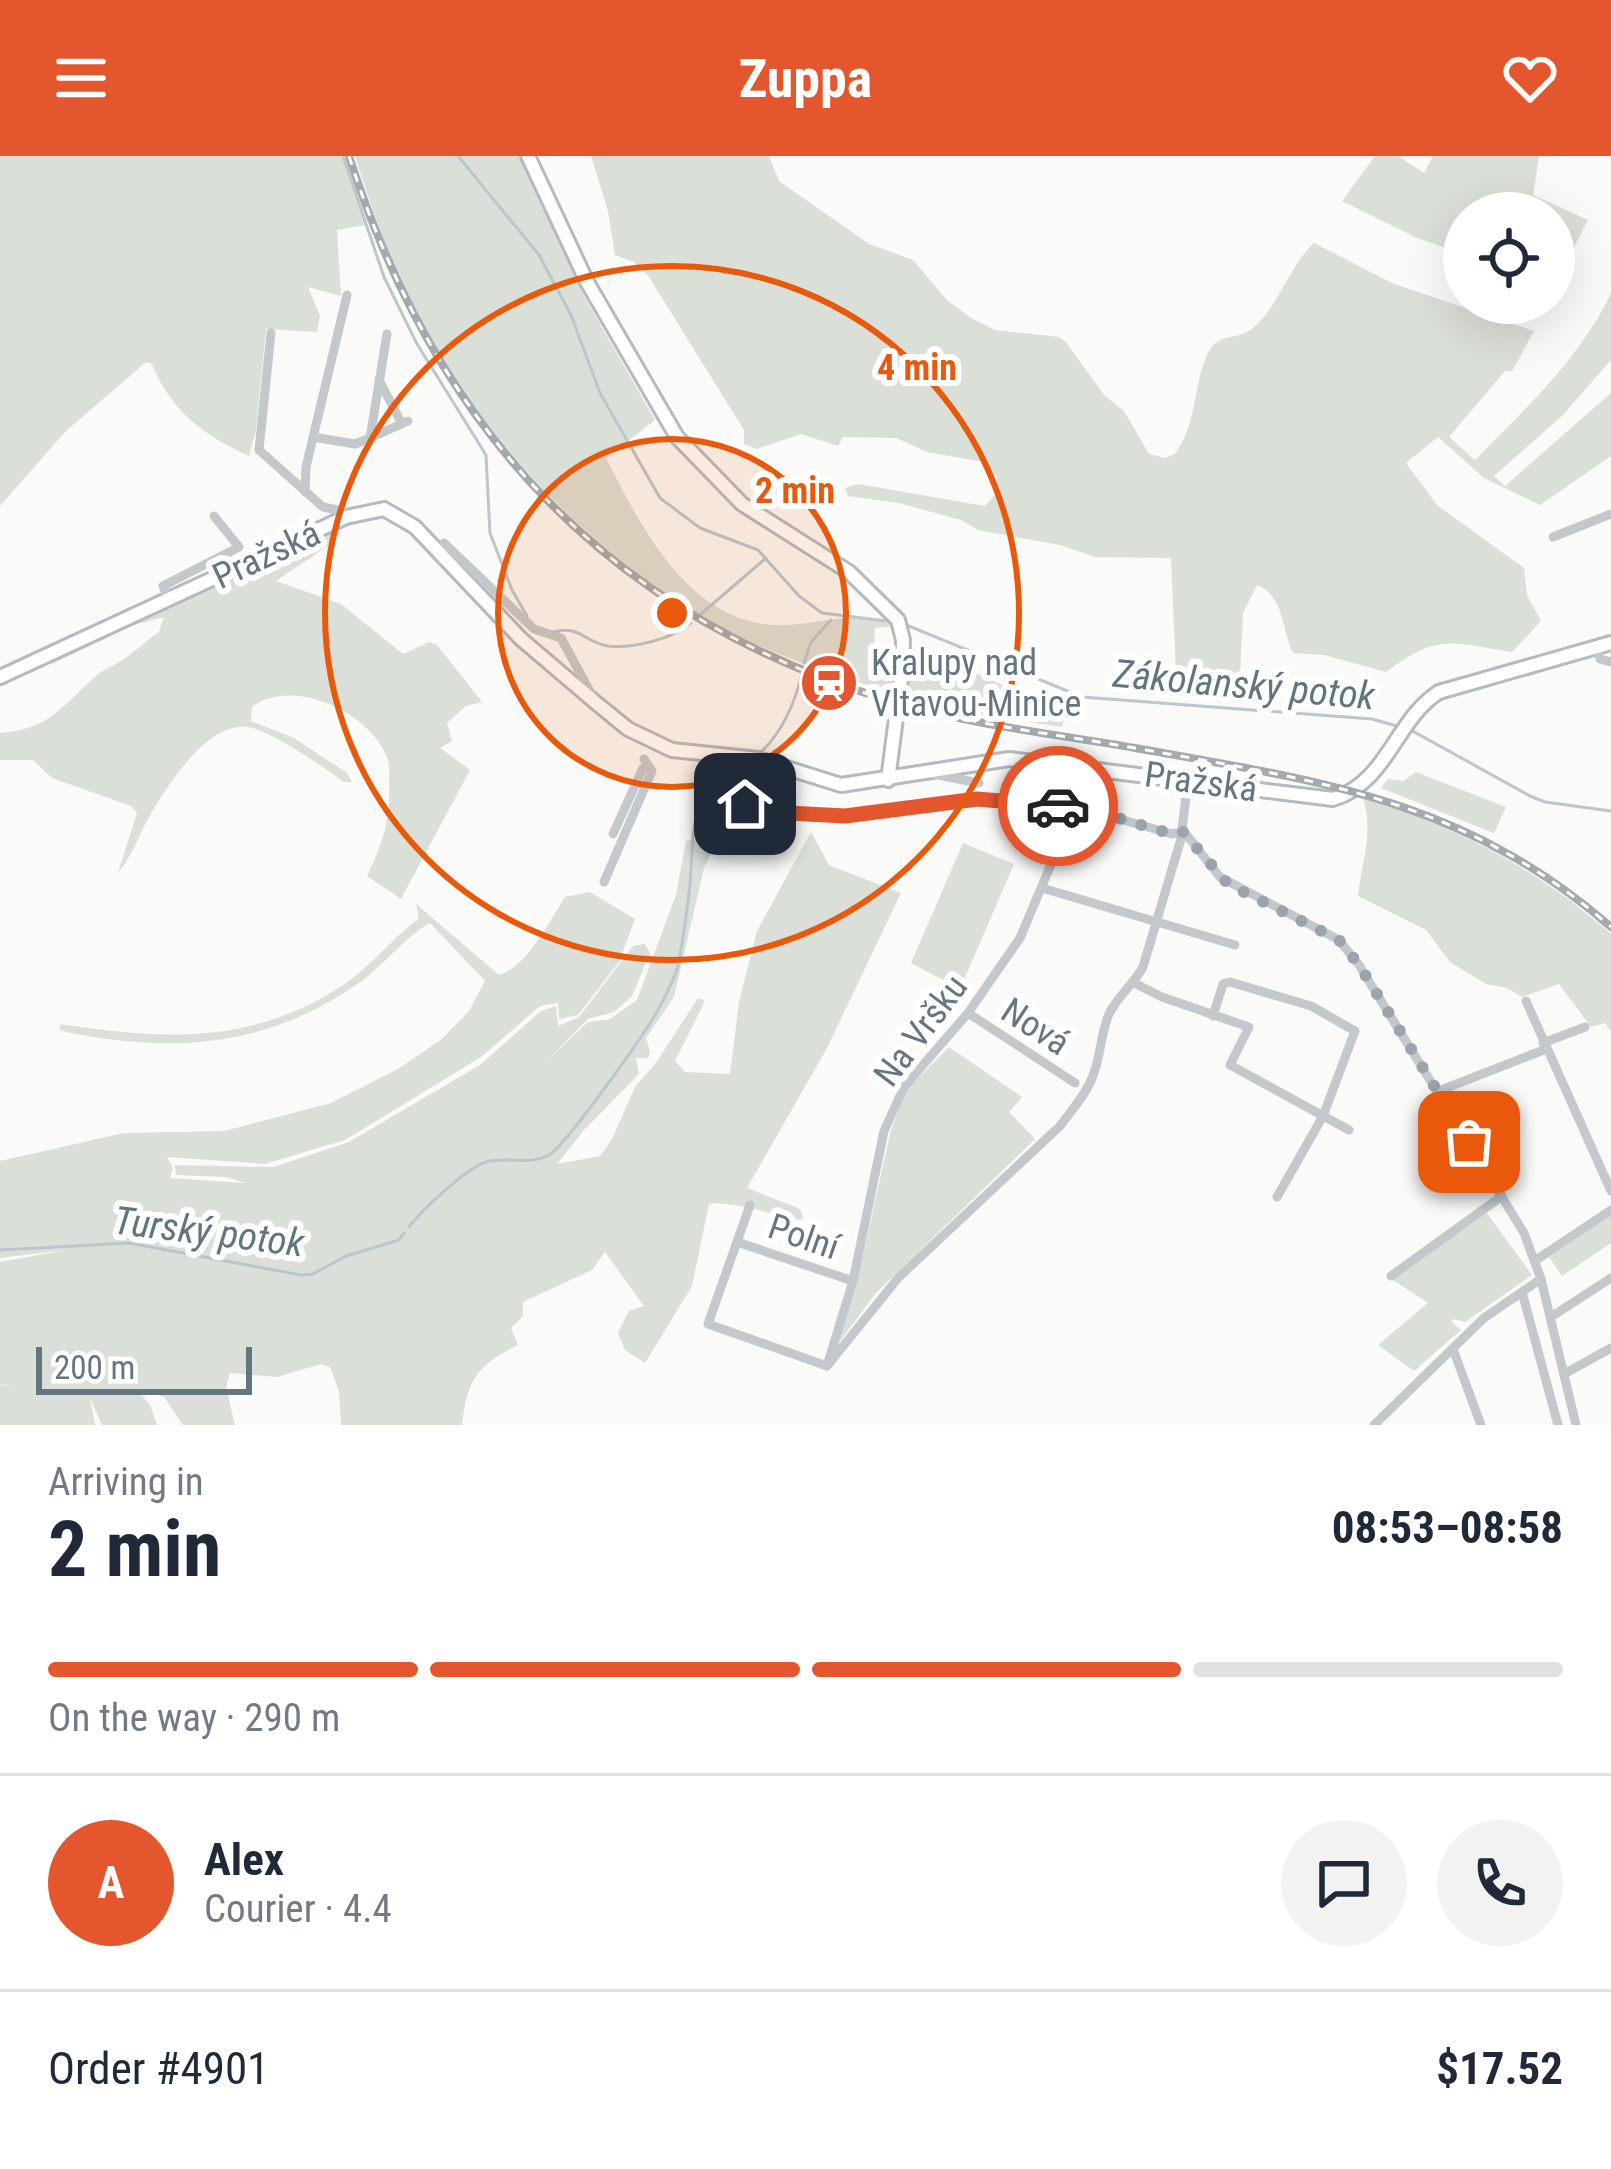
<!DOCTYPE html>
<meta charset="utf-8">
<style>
:root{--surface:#fff;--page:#f2f2f3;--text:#1f2937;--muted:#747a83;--line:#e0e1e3;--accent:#e4572e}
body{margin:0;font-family:"Roboto Condensed",sans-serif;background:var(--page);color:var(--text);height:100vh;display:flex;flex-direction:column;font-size:45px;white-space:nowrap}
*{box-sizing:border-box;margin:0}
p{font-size:39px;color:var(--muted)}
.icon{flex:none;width:66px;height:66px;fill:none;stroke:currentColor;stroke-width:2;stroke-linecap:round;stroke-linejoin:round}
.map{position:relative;height:1269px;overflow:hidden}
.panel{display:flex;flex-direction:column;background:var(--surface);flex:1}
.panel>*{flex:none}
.controls{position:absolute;left:1443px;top:36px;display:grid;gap:24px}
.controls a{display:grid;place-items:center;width:132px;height:132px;border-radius:50%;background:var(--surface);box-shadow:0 12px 48px #0002;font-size:60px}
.scale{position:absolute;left:36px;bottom:30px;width:216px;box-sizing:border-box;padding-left:12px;border:6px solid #657683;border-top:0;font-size:33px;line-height:42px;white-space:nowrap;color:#657683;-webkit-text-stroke:9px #fff;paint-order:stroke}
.pin{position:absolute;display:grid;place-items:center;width:102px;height:102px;color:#fff;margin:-51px;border-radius:24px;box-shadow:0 6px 18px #0006}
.courier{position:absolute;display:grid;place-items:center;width:120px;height:120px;margin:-60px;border:9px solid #e4572e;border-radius:50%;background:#fff;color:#222;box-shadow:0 3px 15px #0007}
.summary em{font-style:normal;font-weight:700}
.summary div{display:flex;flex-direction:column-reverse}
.summary{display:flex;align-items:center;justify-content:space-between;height:204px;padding:0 48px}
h1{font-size:78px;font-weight:700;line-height:90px}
.bar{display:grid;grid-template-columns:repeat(4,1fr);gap:18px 12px;align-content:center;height:144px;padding:0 48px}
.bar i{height:15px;border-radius:9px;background:var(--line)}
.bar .current{background:var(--accent)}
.bar p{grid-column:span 4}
.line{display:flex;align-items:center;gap:30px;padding:0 48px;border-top:3px solid var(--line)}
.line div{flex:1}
.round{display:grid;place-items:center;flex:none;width:126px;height:126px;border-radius:63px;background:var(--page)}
header{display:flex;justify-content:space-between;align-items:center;height:156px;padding:0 48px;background:var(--accent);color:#fff;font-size:54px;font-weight:700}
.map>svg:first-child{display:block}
</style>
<header><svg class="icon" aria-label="menu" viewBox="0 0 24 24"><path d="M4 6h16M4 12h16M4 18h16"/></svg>Zuppa<svg class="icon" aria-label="heart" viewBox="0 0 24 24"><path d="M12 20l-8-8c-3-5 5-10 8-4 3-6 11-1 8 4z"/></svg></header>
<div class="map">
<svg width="1611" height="1269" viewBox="0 0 1611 1269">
<rect width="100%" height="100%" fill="#fafaf8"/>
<g fill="#dadfd7">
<path d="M0,0H344L366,69L337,74L341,140L308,131L320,160L317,176L266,173L256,274L249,300C205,280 171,256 152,208L146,206L65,276L0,350Z"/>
<path d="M355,0H521L583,138L655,264L606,302C642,373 692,473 786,469C823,467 860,453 895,470L875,472L874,488L877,489L875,511H896L893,537C847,523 800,508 756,488C605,418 478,285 406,137C385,93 370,47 355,0Z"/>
<path d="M591,0H769L779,25L869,88L913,104L947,144L971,162L995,174L1059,181L1066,186L1104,239L1124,255L1149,298L1165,302L1175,298C1199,263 1192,232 1207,199C1217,175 1236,186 1253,172C1279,150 1289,110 1314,87L1394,128L1534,175L1512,215H1505L1449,281L1475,304C1526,252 1579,204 1611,137V204L1562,260L1494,320L1505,330L1611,237V300L1540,349L1484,322L1438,281L1406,307L1437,349L1524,412L1527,439L1541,465L1512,496C1450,486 1438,477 1386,516L1324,499L1293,497C1282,474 1284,439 1257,429L1243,457L1239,539L1177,540L1171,402L1095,401L1060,389L978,374L961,364L899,347L848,340L845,332L858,328L985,350L995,339L997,321L983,306L927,296L896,282L843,281L838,290L801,278L757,293L744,288V274L649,121L634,106L615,99L608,55Z"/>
<polygon points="1375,0 1398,0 1424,17 1433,0 1539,0 1533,39 1588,64 1557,124 1554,123 1554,57 1464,57 1464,98 1417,82 1342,45"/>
<path d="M336,374L328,390L276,425L341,448L403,498L429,486L437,489L482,546L466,550L447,567L452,585L440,592L470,614L401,743L367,720C382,688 391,665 389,629C389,621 390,609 387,601C370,556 292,520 252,551L251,565L294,582L347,617L352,626H344C325,612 269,573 247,571C207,566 167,630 149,661C139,679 131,702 118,717L137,657L131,650L52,622L33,604H0V577C50,573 61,551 96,520C104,513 112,511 121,505C134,497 145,485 159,476L164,461L134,469L52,508L45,503Z"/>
<polygon points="917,492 1066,556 1062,571 982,559 909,539 912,494"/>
<polygon points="1416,616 1506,651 1494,677 1381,632 1388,623 1403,625"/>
<path d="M1363,642C1456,669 1538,714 1611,778V875L1605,867L1591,871L1559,828L1522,841L1507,832L1486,828L1450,806L1426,774L1358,740C1362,703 1374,678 1363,642Z"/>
<path d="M811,676L829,709L901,737L826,894L747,1032L800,1053L803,1061L802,1064C776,1060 730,1044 709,1048L692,1130L645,1207L625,1194L618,1177L629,1155L644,1150L605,1096L592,1114L523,1146V1160L511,1172L518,1189C477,1209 467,1224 462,1269H341L339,1235L330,1211L321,1208L277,1221L230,1217L226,1231L235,1269H183L164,1241L136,1232L150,1249L157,1269H102L90,1242L95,1269H0V1230L12,1228L0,1229V1106L65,1094L0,1102V1005L124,977L224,975L331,947L398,913L442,883L469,855L485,825L430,767C407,779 383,810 359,827C267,891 174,898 66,876L59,873L61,868C163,884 251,889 342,830C370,811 392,783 419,762L416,748L499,819C529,809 548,767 565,741L590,736L635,763L619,806L578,859L559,863L558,847L540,850L481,901L345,984L265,1008L167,1001L173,1012L170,1022L246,1027L225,1021L176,1019L175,1009L273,1011L349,986L480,909L541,855L556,850L558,870L579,861L633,790L645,788L650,797L632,840L614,856L588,863L546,906L588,866L610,863L637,844L676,739L686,685L701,682L716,688L704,712L674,841L646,882L650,896L648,902H636L639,918L584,974L557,1008L600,1000L612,983L635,931L656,907L698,842L705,845L675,905L685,916L730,918L739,846L757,775Z"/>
<polygon points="963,687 1014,708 960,833 911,807"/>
<polygon points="949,891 1022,941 1009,956 1035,983 876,1137 834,1193 856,1131 891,974 906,934"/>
<polygon points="1486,1056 1532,1119 1465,1166 1453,1163 1451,1166 1461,1174 1414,1215 1378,1189 1428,1147 1393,1124"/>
<polygon points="1611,1059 1611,1087 1562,1120 1549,1101"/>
</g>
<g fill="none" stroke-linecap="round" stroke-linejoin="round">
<g stroke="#bbc7cb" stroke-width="3">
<polyline points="343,0 384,121 417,188 486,299 490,377 512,434 527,460"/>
<polyline points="458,0 539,99 571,159 600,237 660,342 700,372 758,394 799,440 822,457 894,466"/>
<polyline points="701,458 766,402"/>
<polyline points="904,468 1082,541 1372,563 1400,571"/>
<path d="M553,476C582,469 583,486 608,490C631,493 673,483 691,467"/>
<polyline points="804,507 811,486 831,464"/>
<polyline points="1409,573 1530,640 1545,646 1611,655"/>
<path d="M761,596C783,575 795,547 802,517"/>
<path d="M409,1071C422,1054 465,1013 486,1006C505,1000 529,1010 549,999C567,988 647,875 659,852C666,839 674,824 678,810C683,784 687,755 690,728C694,683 687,630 738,610"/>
<polyline points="0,1094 129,1087 301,1119 313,1118 346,1100 399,1084 404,1077"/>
</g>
<g stroke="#b5babe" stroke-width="18">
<g id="major">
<polyline points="528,0 587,126 677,281 742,348 849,416 898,464 903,484 902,516 888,624"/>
<path d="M0,521L346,361L384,353L415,371L521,483L595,546L628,573L672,594L758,603L841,629L1009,603L1333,643C1388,626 1395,564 1439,536L1611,487"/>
</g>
</g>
<g stroke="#c3c8cc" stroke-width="9">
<polyline points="271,177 259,294 323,351 343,355 346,361"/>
<polyline points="379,224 402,268"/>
<polyline points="313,281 355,288 370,282 387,178"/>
<polyline points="370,282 408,265"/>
<polyline points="305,336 306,311 347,139"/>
<polyline points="1553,381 1611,358"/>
<polyline points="444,387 534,473 561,482 593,541"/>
<polyline points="169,443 163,430 239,391 214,360"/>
<polyline points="1597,491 1600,503 1611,506"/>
<path d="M758,603L744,625L745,648L769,656L845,660L977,643L1058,650L1064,647L1172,678L1183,676L1143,811C1133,829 1117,841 1109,858C1100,879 1101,902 1092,922C1085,940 1071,955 1060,970L899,1121L827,1210"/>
<polyline points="928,617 979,627"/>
<polyline points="1188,624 1182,673 1220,721 1339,784 1359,809 1524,1077 1541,1123 1576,1269"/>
<polyline points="613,678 643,612 648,610"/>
<polyline points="604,726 652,615 644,603"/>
<polyline points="1042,732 1235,789"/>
<polyline points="1134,827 1162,841 1249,871 1230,909 1349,974"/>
<polyline points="1526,845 1611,1035"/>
<polyline points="968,857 1075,927"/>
<polyline points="1213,860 1223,828 1230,826 1311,850 1355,875 1323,960 1277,1041"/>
<polyline points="1543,887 1585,871"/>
<polyline points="1436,936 1546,893"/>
<polyline points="750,1049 708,1168 827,1210"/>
<polyline points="737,1086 853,1125"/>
<polyline points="1536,1104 1611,1054"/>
<polyline points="1391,1120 1502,1040"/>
<polyline points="1522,1136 1558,1269"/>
<polyline points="1551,1161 1611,1122"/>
<polyline points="1453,1193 1481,1269"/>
<polyline points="827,1210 853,1125 884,975 904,931 968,857 1020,782 1052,706 1058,650"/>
<polyline points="1564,1218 1611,1192"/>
<polyline points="1374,1269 1484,1162 1541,1123"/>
</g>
<use href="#major" stroke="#fff" stroke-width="12"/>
<g stroke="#a2aab0" stroke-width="8">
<path id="rail" d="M349,0C437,277 612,463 894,546C972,569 1055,578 1135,592C1319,625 1464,643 1611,771"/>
</g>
<use href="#rail" stroke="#fff" stroke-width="3" stroke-dasharray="9" stroke-linecap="butt"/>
</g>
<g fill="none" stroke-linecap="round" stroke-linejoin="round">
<polyline stroke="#99a4ac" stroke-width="12" stroke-dasharray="0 21.6" points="1058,650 1070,648 1172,678 1183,676 1228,728 1339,784 1359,809 1469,986"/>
<polyline stroke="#e4572e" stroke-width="15" points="745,648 769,656 845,660 977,643 1058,650"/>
</g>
<circle cx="672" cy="457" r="174" fill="#e8590c" fill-opacity=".12"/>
<g fill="none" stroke="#e8590c" stroke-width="6">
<circle cx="672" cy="457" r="174"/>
<circle cx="672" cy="457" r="347"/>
</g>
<defs>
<g id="station-disc" transform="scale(3)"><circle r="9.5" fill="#e4572e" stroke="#fff"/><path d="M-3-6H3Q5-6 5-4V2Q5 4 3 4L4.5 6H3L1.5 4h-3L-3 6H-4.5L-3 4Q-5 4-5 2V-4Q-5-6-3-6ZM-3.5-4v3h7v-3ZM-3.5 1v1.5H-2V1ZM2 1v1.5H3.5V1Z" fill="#fff"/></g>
</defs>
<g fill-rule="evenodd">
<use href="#station-disc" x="829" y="527"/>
</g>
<g text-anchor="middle" stroke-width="12" stroke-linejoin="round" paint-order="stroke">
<g font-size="36" fill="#657683" stroke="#fff">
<text transform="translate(266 398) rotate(-25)" y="13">Pražská</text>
<text transform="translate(1201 625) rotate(8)" y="13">Pražská</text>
<text transform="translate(1036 870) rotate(33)" y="13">Nová</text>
<text transform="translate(920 874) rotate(-53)" y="13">Na Vršku</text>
<text transform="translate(804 1080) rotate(19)" y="13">Polní</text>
</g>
<g font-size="36" fill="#657683" stroke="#fff" text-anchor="start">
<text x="871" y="519">Kralupy nad<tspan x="871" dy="41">Vltavou-Minice</tspan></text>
</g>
<g font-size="39" font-style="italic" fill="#60757c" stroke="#fff">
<text transform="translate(1244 528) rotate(5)" y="14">Zákolanský potok</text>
<text transform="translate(209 1075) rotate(7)" y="14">Turský potok</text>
</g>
</g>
<circle cx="672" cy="457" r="18" fill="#e8590c" stroke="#fff" stroke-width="6"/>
<g font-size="36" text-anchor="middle" font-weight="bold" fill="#e8590c" stroke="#fff" stroke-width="12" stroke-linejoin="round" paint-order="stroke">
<text x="917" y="224">4 min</text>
<text x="795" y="347">2 min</text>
</g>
</svg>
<div class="controls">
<a><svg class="icon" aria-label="locate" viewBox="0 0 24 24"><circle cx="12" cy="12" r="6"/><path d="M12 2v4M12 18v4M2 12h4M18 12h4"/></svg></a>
</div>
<div class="scale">200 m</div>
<div class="pin" style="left:1469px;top:986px;background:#ea580c"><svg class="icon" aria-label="bag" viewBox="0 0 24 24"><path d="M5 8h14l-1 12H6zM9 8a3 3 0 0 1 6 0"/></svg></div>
<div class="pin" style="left:745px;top:648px;background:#1f2937"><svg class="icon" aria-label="home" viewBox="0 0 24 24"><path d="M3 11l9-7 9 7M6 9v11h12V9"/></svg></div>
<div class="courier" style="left:1058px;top:650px"><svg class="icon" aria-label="car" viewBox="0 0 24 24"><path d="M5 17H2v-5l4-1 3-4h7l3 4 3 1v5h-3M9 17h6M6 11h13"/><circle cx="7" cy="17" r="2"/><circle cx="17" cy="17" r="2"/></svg></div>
</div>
<section class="panel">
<div class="summary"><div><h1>2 min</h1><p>Arriving in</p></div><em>08:53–08:58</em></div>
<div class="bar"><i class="current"></i><i class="current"></i><i class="current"></i><i></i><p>On the way · 290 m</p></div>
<div class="line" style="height:216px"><b class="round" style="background:var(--accent);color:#fff">A</b><div><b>Alex</b><p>Courier · 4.4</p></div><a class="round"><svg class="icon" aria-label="chat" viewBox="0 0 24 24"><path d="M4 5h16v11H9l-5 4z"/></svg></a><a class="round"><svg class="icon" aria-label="phone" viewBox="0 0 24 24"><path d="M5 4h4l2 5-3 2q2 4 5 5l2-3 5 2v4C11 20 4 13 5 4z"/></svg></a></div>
<div class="line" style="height:156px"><div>Order #4901</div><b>$17.52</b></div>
</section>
